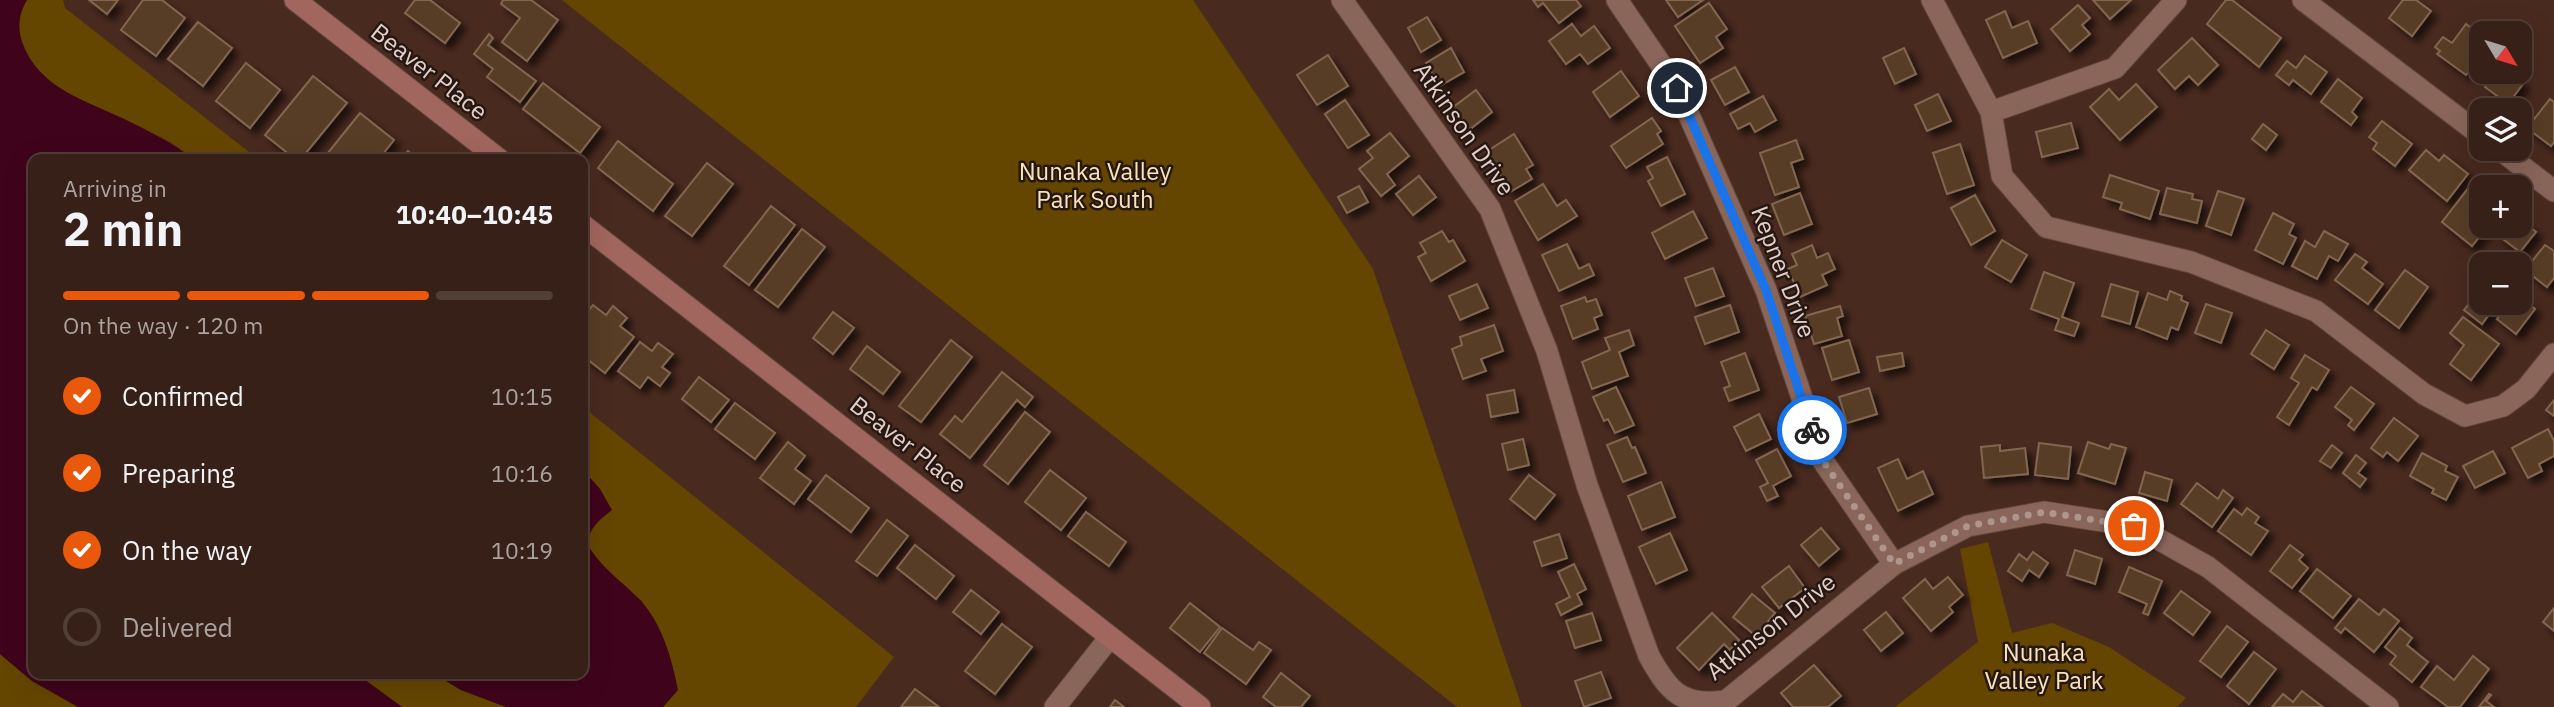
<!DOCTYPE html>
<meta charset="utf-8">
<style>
:root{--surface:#372017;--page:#3e2820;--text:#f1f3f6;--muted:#aaa3a1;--line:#513e36;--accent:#ea580c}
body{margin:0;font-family:"IBM Plex Sans",sans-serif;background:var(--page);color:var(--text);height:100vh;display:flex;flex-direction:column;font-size:26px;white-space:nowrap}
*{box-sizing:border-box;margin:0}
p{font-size:23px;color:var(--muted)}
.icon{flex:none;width:38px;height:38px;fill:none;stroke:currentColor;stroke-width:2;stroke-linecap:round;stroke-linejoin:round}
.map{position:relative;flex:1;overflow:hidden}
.panel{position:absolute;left:28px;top:154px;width:560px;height:525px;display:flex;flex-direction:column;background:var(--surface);border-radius:14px;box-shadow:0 7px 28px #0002,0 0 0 2px var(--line)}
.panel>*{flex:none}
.needle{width:46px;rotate:128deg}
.tools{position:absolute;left:2469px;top:21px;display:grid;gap:14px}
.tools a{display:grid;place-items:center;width:63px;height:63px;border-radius:14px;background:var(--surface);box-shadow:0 7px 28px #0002,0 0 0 2px var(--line);font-size:35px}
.pin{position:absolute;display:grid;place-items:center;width:60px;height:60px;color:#fff;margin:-30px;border:4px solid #fff;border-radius:50%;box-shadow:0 2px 7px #0007}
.courier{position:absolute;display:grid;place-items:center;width:70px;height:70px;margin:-35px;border:5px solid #1a73e8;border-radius:50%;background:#fff;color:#222;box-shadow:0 2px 9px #0007}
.headline em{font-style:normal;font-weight:700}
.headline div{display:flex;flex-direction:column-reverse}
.headline{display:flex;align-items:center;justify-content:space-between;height:119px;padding:0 35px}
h1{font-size:46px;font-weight:700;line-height:52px}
.bar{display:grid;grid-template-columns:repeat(4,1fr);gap:10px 7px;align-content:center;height:84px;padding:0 35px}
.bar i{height:9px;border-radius:5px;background:var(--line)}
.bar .current{background:var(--accent)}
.bar p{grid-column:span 4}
ol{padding:0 35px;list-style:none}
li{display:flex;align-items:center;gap:21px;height:77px}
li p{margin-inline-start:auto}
li .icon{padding:7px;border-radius:50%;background:var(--accent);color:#fff;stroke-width:4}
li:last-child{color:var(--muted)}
li i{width:38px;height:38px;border:4px solid var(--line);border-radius:50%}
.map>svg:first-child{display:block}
</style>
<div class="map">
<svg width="2554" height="707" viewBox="0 0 2554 707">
<defs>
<filter id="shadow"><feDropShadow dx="6" dy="6" stdDeviation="3.5" flood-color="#0009"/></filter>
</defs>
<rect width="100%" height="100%" fill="#492a1f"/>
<g fill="#654600">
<path d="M27,0H63L65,8L258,159C244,159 204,163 193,159C188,157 182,150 176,146C165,138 151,133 139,126C96,104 39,92 22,41C17,26 19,13 27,0Z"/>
<polygon points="562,0 1193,0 1373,269 1522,707 1457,707"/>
<polygon points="583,407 894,657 856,707 663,707 678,690 642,601 604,569 587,544 589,531 598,520 600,489 583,470"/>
<polygon points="1988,542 2012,633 2052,623 2109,647 2186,698 2177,707 1895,707 1978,642 1960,549"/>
<polygon points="0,654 32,681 78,707 0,707"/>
<polygon points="357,674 434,674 461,690 506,707 402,707"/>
</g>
<g fill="#3f041c">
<path d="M0,0H27C19,13 17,27 22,42C38,89 88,101 128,121C151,132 173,144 194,159H33V674H357L402,707H78L32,681L0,654Z"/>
<path d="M583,470L600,489L612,510C599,520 590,527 587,544C603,570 620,579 640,600C662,623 672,659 678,690L663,707H506L461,690L434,674H583Z"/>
</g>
<g fill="#583e28" stroke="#83664f" stroke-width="2" filter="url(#shadow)">
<polygon points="89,0 118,0 107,14"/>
<polygon points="143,0 162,0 185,18 156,56 121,30"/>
<polygon points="415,0 430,0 460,23 445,43 405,13"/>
<polygon points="503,0 531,0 558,20 527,61 502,42 520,18 501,4"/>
<polygon points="1533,0 1576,0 1581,6 1559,23 1543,3 1538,7"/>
<polygon points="1666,0 1703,0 1678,17"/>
<polygon points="2093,0 2131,0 2110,19"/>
<polygon points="2226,0 2232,0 2281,38 2259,67 2207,24"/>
<polygon points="2403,0 2416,0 2431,11 2412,36 2389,18"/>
<polygon points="1709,3 1727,29 1716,37 1723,48 1700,63 1675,26"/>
<polygon points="2078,5 2090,18 2082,25 2090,34 2070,51 2051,29"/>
<polygon points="2005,11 2012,28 2028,21 2037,43 2003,58 1986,20"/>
<polygon points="1427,17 1441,40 1421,52 1408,28"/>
<polygon points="198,22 232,48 203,86 168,59"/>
<polygon points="1572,24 1581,36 1594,26 1610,48 1588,64 1580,54 1566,64 1549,41"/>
<polygon points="2466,24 2482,36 2482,55 2466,75 2437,54 2440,51 2435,47 2443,37 2452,43"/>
<polygon points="489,34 493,38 488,45 536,81 520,102 487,77 493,69 474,54"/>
<polygon points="2192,38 2218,65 2198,85 2189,76 2175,89 2158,70"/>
<polygon points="1451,48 1464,72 1440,86 1426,63"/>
<polygon points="1904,48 1916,74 1895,84 1883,58"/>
<polygon points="1328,55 1348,86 1317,105 1297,75"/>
<polygon points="2305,56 2327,72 2311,94 2293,80 2289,85 2276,75 2287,61 2296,68"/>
<polygon points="246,63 280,90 250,128 216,101"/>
<polygon points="1735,67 1749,92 1725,105 1711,80"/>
<polygon points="1621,71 1639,96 1610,117 1593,92"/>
<polygon points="2497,72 2507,72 2523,84 2508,104 2485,87"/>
<polygon points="313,76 347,103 301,159 295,159 265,135"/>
<polygon points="2338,79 2362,98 2352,112 2357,117 2351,125 2321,102"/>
<polygon points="543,83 600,127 580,153 523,109"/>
<polygon points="2136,84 2157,107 2120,140 2090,107 2109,89 2119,100"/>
<polygon points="1476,90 1492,112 1469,130 1452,108"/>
<polygon points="1938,94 1951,121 1927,131 1915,105"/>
<polygon points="1763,96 1776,120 1755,132 1750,123 1738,129 1730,114"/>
<polygon points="2550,99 2554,102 2554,142 2551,146 2527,128"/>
<polygon points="1345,100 1369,135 1348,148 1325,114"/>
<polygon points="360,113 394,140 379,159 323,159"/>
<polygon points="1652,118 1661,131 1657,134 1663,144 1626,168 1611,146"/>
<polygon points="2382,121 2412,144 2395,166 2373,149 2377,143 2369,137"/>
<polygon points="2071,123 2078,148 2042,157 2036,132"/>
<polygon points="2263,124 2277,135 2266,150 2252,139"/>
<polygon points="1390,133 1409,156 1387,174 1395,185 1381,196 1359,169 1373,158 1367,151"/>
<polygon points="1514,134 1533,165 1526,169 1532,179 1510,192 1486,152"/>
<polygon points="1796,140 1803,159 1791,163 1799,187 1775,195 1760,153"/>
<polygon points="618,141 673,184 653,211 598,168"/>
<polygon points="1960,144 1974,185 1947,194 1933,153"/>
<polygon points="2426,150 2439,161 2444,155 2468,174 2447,201 2409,170"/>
<polygon points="408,151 418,159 402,159"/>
<polygon points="1667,157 1685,194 1661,206 1648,181 1653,178 1647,167"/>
<polygon points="707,163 733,184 692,236 665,216"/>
<polygon points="2110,175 2159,191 2150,219 2120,209 2122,203 2103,197"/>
<polygon points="1419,176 1436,197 1413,215 1396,194"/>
<polygon points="1543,184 1557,206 1566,200 1577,216 1538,240 1515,201"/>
<polygon points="1359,186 1368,202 1347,213 1338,197"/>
<polygon points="2470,186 2482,195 2482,226 2488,226 2472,246 2442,222"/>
<polygon points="2167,188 2193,194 2192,199 2202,201 2197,223 2160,214"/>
<polygon points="2218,191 2244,199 2231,235 2206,226"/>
<polygon points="1800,193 1812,224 1784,235 1772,204"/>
<polygon points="1975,195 1995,231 1971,245 1951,208"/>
<polygon points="771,206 795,225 749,285 724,266"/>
<polygon points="1693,211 1707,238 1665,259 1652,233"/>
<polygon points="2273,213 2294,224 2289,234 2296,238 2283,264 2255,250"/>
<polygon points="2520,219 2536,232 2520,252 2499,236 2508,226 2520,226"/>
<polygon points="802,229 825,247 778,307 755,290"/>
<polygon points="1442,231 1449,242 1453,240 1465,261 1431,281 1418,257 1426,253 1420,243"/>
<polygon points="2324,231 2348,244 2338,261 2329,256 2317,279 2292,266 2305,241 2315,247"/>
<polygon points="2002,240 2027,255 2011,282 1985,267"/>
<polygon points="1567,244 1579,269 1589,264 1594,275 1559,291 1542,255"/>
<polygon points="1812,245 1817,258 1828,253 1835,269 1822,275 1827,285 1800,297 1788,269 1797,265 1792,254"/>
<polygon points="2545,245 2554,251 2554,278 2547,287 2525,270"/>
<polygon points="2355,254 2367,262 2362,268 2383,284 2368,304 2335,280"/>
<polygon points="1713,268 1724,296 1696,306 1685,278"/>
<polygon points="2405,270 2428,287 2399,328 2375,310"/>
<polygon points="2044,272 2074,283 2062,317 2079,323 2074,336 2055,330 2059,319 2031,309"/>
<polygon points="1477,284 1488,308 1460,320 1449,296"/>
<polygon points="2111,284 2138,292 2130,324 2102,316"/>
<polygon points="2170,291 2182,296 2181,300 2188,303 2178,330 2171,327 2167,339 2136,327 2148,293 2167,300"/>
<polygon points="2476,295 2482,299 2482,303 2487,303 2494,308 2482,324 2464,310"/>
<polygon points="1585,297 1587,302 1596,299 1602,315 1594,318 1598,329 1573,339 1561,306"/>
<polygon points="2520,297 2535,309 2516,334 2497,319 2509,303 2520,303"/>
<polygon points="2206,304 2232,313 2221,343 2195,333"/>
<polygon points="593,305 606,315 613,306 627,318 620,326 634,337 605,373 583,356 583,318"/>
<polygon points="1730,305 1739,332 1705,344 1695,317"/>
<polygon points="1840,306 1843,316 1837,318 1842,336 1814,344 1805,316"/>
<polygon points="833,312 854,328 833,354 813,338"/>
<polygon points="2463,317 2499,344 2471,380 2450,364 2464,345 2450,333"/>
<polygon points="1494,325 1503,351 1481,359 1486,371 1463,379 1452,349 1462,345 1460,337"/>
<polygon points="1629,330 1634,345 1619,352 1628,376 1592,389 1582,362 1610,350 1605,338"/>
<polygon points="2266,330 2289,345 2274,369 2251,354"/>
<polygon points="951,340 972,357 921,422 899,406"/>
<polygon points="1849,340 1859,372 1832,380 1822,348"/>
<polygon points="640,342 652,351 658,343 673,354 662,367 670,373 660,386 648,377 640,388 618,371"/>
<polygon points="867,346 900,372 883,394 850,369"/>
<polygon points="1745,353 1759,390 1729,401 1724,388 1730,386 1721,362"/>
<polygon points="1902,353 1904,366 1880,371 1877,357"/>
<polygon points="2305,355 2329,370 2317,390 2312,387 2289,425 2277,417 2299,383 2291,378"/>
<polygon points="1002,372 1033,397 1025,407 1017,400 970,458 940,434 955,416 962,422"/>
<polygon points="699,377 729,400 711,422 682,399"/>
<polygon points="1616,387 1634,425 1615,433 1608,419 1604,421 1593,397"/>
<polygon points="2351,387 2374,404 2354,430 2348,425 2352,420 2335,407"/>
<polygon points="1869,388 1877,414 1847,423 1839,397"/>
<polygon points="1514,390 1518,412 1491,417 1487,395"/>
<polygon points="2554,400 2554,416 2546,410"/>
<polygon points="735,403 775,433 755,459 715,429"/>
<polygon points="1025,412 1050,432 1008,484 984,465"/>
<polygon points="1759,414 1771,439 1746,451 1734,427"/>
<polygon points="2394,418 2418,436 2398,461 2387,452 2383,457 2371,448"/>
<polygon points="2548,429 2554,441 2554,456 2539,464 2542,471 2528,478 2512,448"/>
<polygon points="1627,437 1632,448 1635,447 1646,473 1623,482 1607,445"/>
<polygon points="1523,439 1529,465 1508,470 1502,444"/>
<polygon points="788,442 805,456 795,469 811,481 794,504 760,478"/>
<polygon points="2088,442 2109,449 2111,444 2126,448 2115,484 2078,473"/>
<polygon points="2039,443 2071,447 2068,479 2035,475"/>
<polygon points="2000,445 2000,451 2025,448 2028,474 1984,478 1981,447"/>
<polygon points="2332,445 2342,453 2331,468 2320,461"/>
<polygon points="1777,449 1791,476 1773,486 1778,496 1767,501 1760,487 1768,483 1756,460"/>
<polygon points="2493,451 2505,473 2475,488 2463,466"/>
<polygon points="2422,453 2447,466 2445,471 2458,477 2446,500 2432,493 2434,489 2410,476"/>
<polygon points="2356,455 2366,463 2358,473 2366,479 2360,487 2343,473"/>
<polygon points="1898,459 1907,479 1923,471 1933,494 1898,511 1878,468"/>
<polygon points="1050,470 1086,498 1061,530 1025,502"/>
<polygon points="2145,472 2172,480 2167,501 2139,493"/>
<polygon points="826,475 869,508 851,532 808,499"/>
<polygon points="1529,475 1555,495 1535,519 1510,499"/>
<polygon points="1661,482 1675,517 1642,530 1628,496"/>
<polygon points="2197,483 2218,499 2223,490 2233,498 2212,527 2181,504"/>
<polygon points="2247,508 2259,517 2255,523 2268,531 2251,555 2218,531 2234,509 2242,515"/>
<polygon points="1086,512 1126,542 1109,566 1068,536"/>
<polygon points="887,520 908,536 877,576 856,561"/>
<polygon points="1821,528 1839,549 1819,566 1801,545"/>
<polygon points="1670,533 1687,570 1656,584 1639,547"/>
<polygon points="1559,534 1567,558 1542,566 1534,542"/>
<polygon points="915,545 954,576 936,599 897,568"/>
<polygon points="2290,545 2303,555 2299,560 2308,568 2292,588 2270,571"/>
<polygon points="2075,550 2102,559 2095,584 2067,575"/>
<polygon points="2033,552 2048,563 2039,577 2029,570 2022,581 2008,571 2019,554 2027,560"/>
<polygon points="1574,564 1586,589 1577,594 1582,604 1561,615 1556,604 1570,597 1558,572"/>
<polygon points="1789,566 1805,588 1779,608 1762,587"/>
<polygon points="2129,567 2162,581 2148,615 2143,613 2147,604 2119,592"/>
<polygon points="2317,569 2351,596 2333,618 2300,591"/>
<polygon points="1948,577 1963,595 1949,607 1953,612 1931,631 1903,598 1925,579 1933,589"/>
<polygon points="971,590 999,612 981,634 953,612"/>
<polygon points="2181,591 2210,612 2193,635 2164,613"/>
<polygon points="1752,594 1775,613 1756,636 1733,617"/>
<polygon points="2359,599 2379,615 2384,609 2399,621 2374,652 2345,628 2341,633 2335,628"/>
<polygon points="1190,603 1220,627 1200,652 1170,628"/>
<polygon points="2554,608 2554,631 2543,622"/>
<polygon points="1886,612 1903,633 1881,651 1864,630"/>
<polygon points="1592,613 1601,640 1575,648 1566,621"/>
<polygon points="1712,613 1739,640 1730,650 1724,644 1699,670 1677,648"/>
<polygon points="1002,624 1032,647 995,694 965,671"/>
<polygon points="2227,626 2248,642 2221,677 2200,661"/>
<polygon points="1222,628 1253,650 1259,642 1271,650 1246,684 1204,653"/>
<polygon points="2400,628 2412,638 2407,645 2428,662 2412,682 2390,664 2396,656 2385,647"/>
<polygon points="2254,652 2276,669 2249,704 2227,686"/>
<polygon points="2473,656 2489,669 2460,707 2448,707 2421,687 2437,666 2454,680"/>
<polygon points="1814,665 1841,696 1828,707 1793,707 1781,693"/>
<polygon points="1601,672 1611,698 1584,707 1575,681"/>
<polygon points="1281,673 1310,696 1301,707 1276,707 1263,697"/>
<polygon points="915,689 939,707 901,707"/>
<polygon points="2302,691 2323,707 2272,707 2283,694 2293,702"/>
<polygon points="2489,694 2491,695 2486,701 2494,707 2479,707"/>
<polygon points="1115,700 1124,707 1110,707"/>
</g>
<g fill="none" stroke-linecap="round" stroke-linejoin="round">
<g stroke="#61473d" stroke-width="23">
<g id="street">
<path d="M1342,0L1490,209L1547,351L1587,485L1649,656C1669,692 1682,707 1726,701L1894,564L1968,526L2044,512L2135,526L2208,567L2388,707"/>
<polyline points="1617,0 1677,88 1766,290 1823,461 1894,564"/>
<polyline points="1932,0 1991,112 2002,176 2046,227 2191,262 2316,311 2424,394 2465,416 2503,406 2526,389 2554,354"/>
<polyline points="2303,0 2482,136"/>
<polyline points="1991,112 2115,68 2176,0"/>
<polyline points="2499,149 2554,191"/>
<polyline points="1055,707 1110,637"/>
</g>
</g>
<g stroke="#61473d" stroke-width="23">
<g id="secondary">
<polyline points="295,0 499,159"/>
<polyline points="583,225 1200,707"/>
</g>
</g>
<use href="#street" stroke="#896659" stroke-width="21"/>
<use href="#secondary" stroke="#a1665d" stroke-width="21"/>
</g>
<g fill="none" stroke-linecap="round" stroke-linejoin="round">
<polyline stroke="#ae958d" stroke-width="7" stroke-dasharray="0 12.6" points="1812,430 1823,461 1894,564 1968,526 2044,512 2134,526"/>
<polyline stroke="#1a73e8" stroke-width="9" points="1677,88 1766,290 1812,430"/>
</g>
<g text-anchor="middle" stroke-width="5" stroke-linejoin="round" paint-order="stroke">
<g font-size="24" fill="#e4cfc8" stroke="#251712">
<text transform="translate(429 72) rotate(38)" y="8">Beaver Place</text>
<text transform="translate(1464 129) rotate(55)" y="8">Atkinson Drive</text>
<text transform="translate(1783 272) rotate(69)" y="8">Kepner Drive</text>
<text transform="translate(908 445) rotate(38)" y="8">Beaver Place</text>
<text transform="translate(1771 627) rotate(-38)" y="8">Atkinson Drive</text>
</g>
<g font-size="24" fill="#f9e1ba" stroke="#251712">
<text x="1095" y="180">Nunaka Valley<tspan x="1095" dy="28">Park South</tspan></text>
<text x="2044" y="661">Nunaka<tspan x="2044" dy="28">Valley Park</tspan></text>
</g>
</g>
</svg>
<div class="tools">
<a><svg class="needle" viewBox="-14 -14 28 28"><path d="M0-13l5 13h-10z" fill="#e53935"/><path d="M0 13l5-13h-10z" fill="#aaa3a1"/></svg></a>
<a><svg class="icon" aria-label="layers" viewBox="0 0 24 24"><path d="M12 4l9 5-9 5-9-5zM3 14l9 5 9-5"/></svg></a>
<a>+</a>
<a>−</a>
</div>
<div class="pin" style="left:2134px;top:526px;background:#ea580c"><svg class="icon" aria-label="bag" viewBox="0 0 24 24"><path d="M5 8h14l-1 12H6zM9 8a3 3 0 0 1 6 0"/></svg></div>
<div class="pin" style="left:1677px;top:88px;background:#1f2937"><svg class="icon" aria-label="home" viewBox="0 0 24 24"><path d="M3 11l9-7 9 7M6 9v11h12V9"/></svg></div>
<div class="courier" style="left:1812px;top:430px"><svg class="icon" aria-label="bike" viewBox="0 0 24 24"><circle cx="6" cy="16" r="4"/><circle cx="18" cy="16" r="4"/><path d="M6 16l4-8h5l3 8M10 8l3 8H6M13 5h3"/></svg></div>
<section class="panel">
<div class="headline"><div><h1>2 min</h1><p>Arriving in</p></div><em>10:40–10:45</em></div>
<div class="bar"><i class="current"></i><i class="current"></i><i class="current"></i><i></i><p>On the way · 120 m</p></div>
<ol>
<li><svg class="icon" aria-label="check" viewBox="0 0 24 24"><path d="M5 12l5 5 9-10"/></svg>Confirmed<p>10:15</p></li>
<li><svg class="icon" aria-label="check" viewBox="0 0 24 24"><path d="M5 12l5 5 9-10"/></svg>Preparing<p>10:16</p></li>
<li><svg class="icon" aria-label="check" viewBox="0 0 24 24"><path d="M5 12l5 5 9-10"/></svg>On the way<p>10:19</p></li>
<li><i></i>Delivered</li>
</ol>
</section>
</div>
